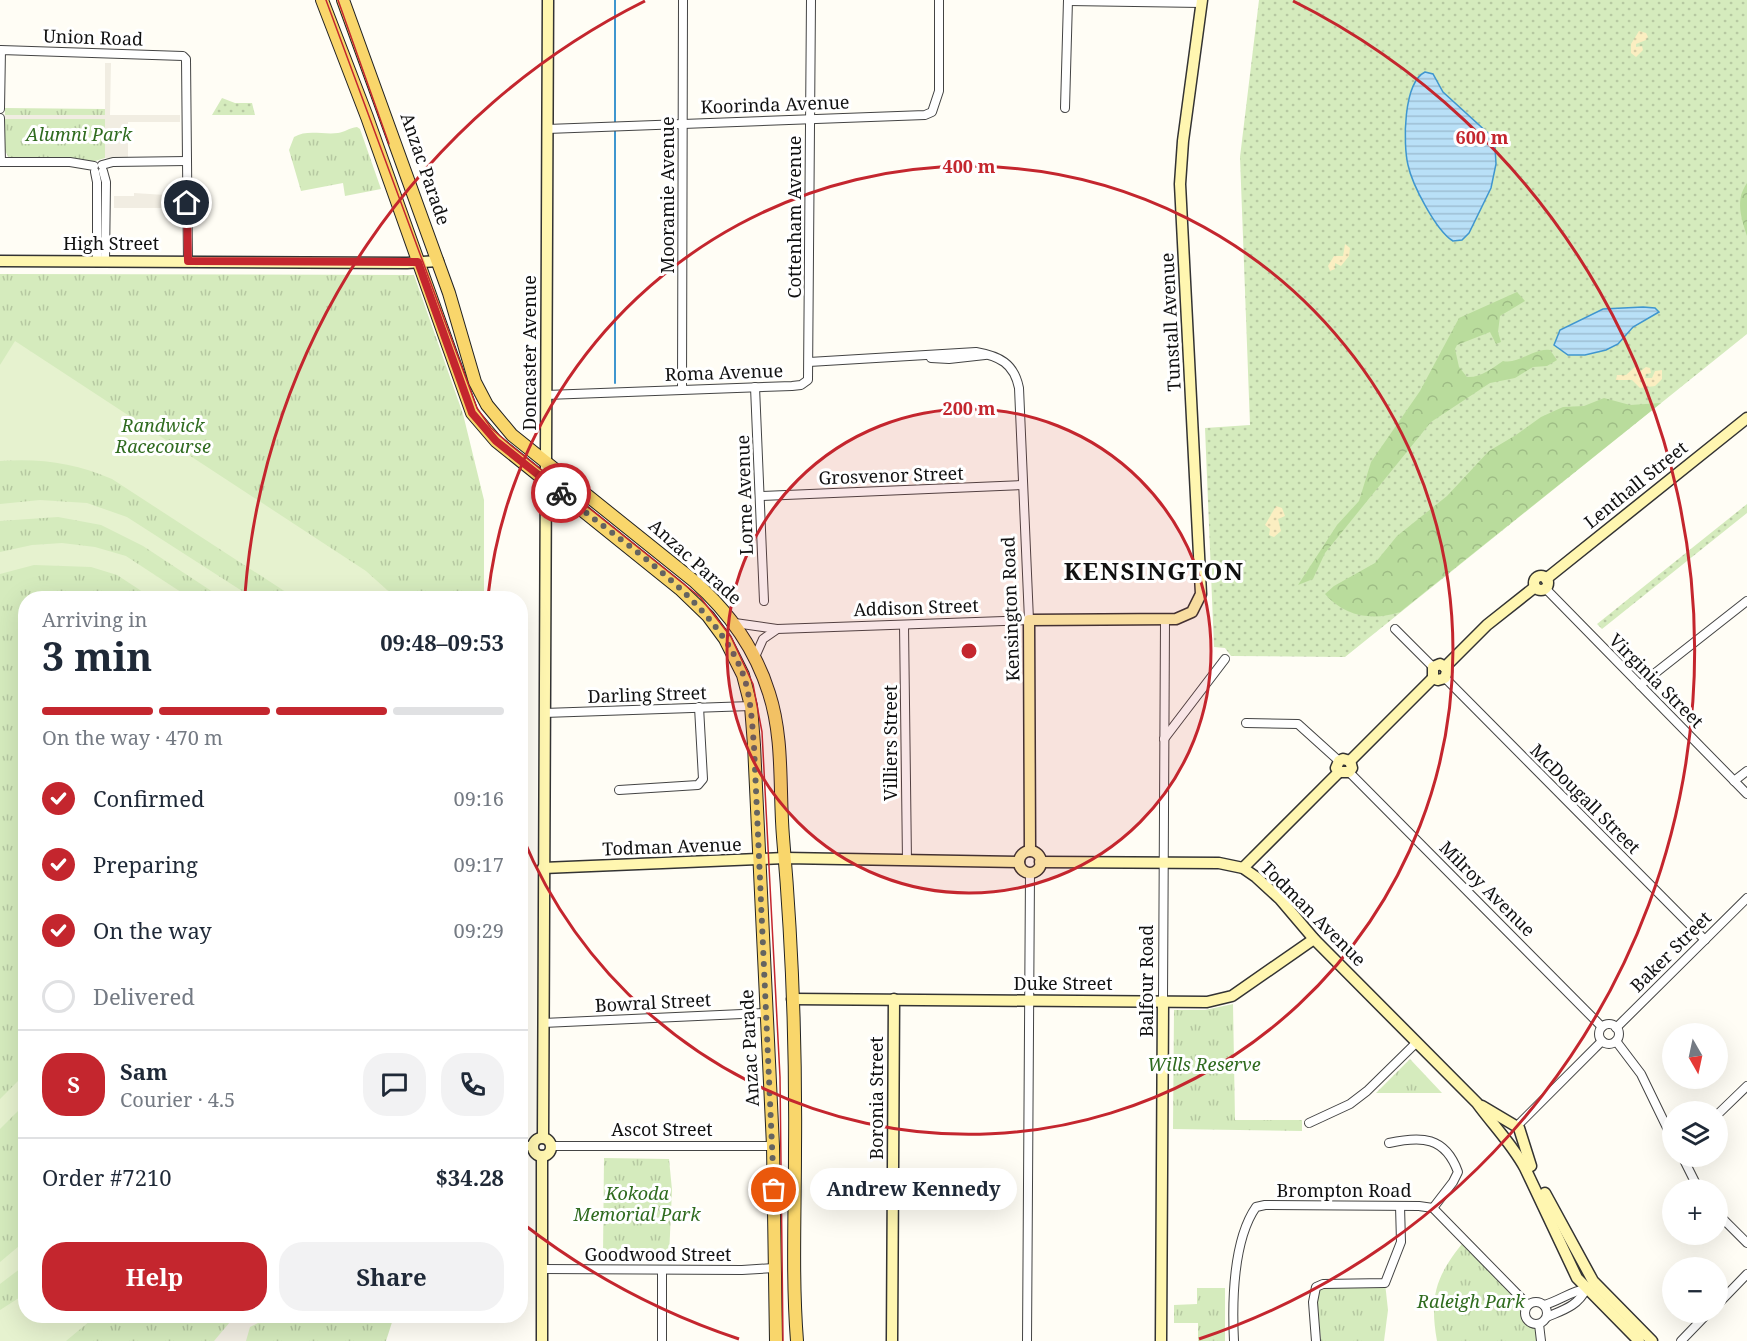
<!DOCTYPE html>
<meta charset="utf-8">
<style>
:root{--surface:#fff;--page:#f2f2f3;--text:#1f2937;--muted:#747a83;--line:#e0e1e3;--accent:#c4262e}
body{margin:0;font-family:"Noto Serif",serif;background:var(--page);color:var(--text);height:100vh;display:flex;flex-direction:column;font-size:22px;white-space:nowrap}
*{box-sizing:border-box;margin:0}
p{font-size:20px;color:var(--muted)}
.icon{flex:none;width:33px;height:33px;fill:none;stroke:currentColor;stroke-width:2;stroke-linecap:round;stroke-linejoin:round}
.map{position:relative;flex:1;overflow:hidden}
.side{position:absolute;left:18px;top:591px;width:510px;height:732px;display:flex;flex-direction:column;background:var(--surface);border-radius:24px;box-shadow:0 6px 24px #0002}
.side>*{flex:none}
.needle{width:39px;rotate:171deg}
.tools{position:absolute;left:1662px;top:1023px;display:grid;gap:12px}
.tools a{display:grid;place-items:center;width:66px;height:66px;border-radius:50%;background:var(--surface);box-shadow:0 6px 24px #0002;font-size:30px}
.pin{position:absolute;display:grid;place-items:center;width:51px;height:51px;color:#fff;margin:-26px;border:3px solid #fff;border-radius:50%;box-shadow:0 2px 6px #0007}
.courier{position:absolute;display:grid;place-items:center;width:60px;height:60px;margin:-30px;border:4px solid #c4262e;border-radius:50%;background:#fff;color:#222;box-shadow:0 2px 8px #0007}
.bubble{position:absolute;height:42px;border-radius:21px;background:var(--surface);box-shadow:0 6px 24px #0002;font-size:20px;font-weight:700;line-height:42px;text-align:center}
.head em{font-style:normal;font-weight:700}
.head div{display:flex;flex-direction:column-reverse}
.head{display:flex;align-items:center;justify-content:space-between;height:102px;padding:0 24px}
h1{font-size:39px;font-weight:700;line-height:45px}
.bar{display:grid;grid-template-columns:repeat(4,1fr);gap:9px 6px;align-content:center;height:72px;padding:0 24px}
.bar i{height:8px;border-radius:4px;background:var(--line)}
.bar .active{background:var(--accent)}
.bar p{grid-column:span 4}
.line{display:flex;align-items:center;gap:15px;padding:0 24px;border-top:2px solid var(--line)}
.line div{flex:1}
.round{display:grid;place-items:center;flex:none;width:63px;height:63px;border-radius:24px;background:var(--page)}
ol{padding:0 24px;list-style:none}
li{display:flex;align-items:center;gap:18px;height:66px}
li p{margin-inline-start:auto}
li .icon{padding:6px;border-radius:50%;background:var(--accent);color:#fff;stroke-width:4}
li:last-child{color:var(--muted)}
li i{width:33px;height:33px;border:3px solid var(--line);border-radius:50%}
.action{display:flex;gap:12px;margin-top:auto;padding:12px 24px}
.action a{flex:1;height:69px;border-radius:24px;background:var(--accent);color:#fff;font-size:24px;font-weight:700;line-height:69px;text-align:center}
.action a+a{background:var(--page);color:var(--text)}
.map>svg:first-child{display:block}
</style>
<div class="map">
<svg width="1747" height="1341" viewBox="0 0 1747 1341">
<defs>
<pattern id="grass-dots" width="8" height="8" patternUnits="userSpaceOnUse" patternTransform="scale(1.5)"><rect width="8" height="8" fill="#d5ebbd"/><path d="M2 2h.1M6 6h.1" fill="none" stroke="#b6c8a1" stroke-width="1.8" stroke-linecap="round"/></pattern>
<pattern id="forest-crowns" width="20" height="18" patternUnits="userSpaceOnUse" patternTransform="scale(1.5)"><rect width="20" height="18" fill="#b9dc9c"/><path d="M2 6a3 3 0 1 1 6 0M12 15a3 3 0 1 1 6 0" fill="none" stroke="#9ebc85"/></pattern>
<pattern id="sand-dots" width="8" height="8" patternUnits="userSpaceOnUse" patternTransform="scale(1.5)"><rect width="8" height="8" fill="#fbeec1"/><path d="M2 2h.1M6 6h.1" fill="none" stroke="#d6cba5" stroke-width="1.8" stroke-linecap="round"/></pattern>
<pattern id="park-tufts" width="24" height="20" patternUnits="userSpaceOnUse" patternTransform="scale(1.5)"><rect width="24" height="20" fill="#d5ebbd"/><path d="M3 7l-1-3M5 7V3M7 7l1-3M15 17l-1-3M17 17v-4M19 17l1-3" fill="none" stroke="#b6c8a1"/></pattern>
<pattern id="water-rules" width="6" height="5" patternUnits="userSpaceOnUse" patternTransform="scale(1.5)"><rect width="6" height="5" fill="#b9e0f7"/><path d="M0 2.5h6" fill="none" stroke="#9ebfd3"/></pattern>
</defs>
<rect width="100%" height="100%" fill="#fffdf5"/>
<g fill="url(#grass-dots)">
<polygon points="1259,0 1747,0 1747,334 1345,657 1231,656 1225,648 1214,647 1205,428 1250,425 1240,157"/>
<polygon points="222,98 235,103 252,103 255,115 212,115"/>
<polygon points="1747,504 1747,513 1602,629 1597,624"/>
</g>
<g fill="url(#forest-crowns)">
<path d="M1747,183V236C1741,217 1735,200 1747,183Z"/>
<path d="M1517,292L1525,301L1500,316L1498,332L1501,342L1496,344L1490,332L1457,345L1455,349L1459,367L1467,377C1480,378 1493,368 1503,361C1518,365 1535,347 1550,350L1557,360L1547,366L1533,367L1515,378L1490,383L1431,422L1325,553L1313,579L1298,585L1337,525L1359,501L1371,462L1420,391L1459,318Z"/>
<path d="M1604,398L1630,405L1661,403L1400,612C1373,621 1345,617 1325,594L1334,586L1375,563L1397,536L1447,496L1489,451L1516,435L1541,417L1563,407L1584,406Z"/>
</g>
<g fill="url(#sand-dots)">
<polygon points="1639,31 1646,33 1648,37 1646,40 1636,44 1636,47 1642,46 1643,50 1636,57 1631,53 1631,44"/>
<polygon points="1345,244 1350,248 1349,256 1341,266 1335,263 1335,269 1330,271 1328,266 1334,256 1343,256"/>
<polygon points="1636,366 1639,372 1646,367 1650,368 1651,373 1646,374 1645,378 1652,378 1655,371 1662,370 1662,379 1655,386 1640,388 1632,380 1616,380 1617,375 1626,375"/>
<polygon points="1276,506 1282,508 1285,516 1278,519 1281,531 1274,537 1269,535 1270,529 1265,525"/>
</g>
<g fill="url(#park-tufts)">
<polygon points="5,108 105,109 105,158 92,162 9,158 4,149"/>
<path d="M357,127L360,129L381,189L345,196L343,183L301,191L289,150L294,137C307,129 323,135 338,133C345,132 349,128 357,127Z"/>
<polygon points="0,274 414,275 463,414 484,500 484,598 26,598 26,1316 394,1316 386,1341 0,1341"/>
<polygon points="1233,1004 1235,1120 1302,1120 1302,1131 1173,1129 1174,1010 1205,1010"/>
<polygon points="1410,1059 1442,1093 1376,1093"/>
<polygon points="604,1158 669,1159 672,1190 669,1256 603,1254"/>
<path d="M1465,1240L1528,1305L1525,1316L1532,1324H1539L1541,1341H1437C1429,1295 1436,1276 1465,1240Z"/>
<polygon points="1385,1283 1388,1310 1384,1341 1321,1341 1316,1287"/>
<polygon points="1197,1288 1225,1288 1225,1341 1198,1341 1198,1323 1174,1323 1174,1305 1197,1304"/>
</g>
<g fill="#e6f2cf">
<path d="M15,341L366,571L396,598H295L112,479C75,463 40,458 0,461V365Z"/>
<polygon points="40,500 87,503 127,517 253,598 222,598 143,546 101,525 58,517 0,521 0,504"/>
<polygon points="62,543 95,547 126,556 190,598 152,598 117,575 91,567 34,565 0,574 0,552 32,545"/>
<polygon points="25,1074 25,1104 0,1129 0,1099"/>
<polygon points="25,1241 25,1265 0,1284 0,1262"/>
<polygon points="25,1294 26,1316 96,1316 66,1341 0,1341 0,1310"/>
</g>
<g fill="#f1ede2">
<polygon points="105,63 111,63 110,115 180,115 180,122 128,122 128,158 105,158 105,119 5,119 5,115 105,115"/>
<polygon points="134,193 181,196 181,208 114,208 114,196 134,196"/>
<polygon points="235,1316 272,1316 250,1327 246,1341 214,1341"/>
</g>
<g fill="url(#water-rules)" stroke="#3f96cf" stroke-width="1.5">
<path d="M1425,72L1433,74L1443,92L1490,135L1495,147L1496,164L1491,188L1469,233L1462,240L1453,241C1436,231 1412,184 1408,165C1403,144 1403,83 1425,72Z"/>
<polygon points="1643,307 1655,308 1659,312 1633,327 1618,344 1606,350 1585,355 1568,355 1554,345 1560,330 1603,309"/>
</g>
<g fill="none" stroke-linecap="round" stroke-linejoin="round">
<polyline stroke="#3f96cf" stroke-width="2" points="615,383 615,0"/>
<g stroke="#444" stroke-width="10">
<g id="street">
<polyline points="1068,1 1201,3"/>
<polyline points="1065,108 1068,0"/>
<polyline points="0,109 1,50 183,56 186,59 188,261"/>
<polyline points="0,118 1,162 70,162 94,166"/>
<polyline points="547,129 925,115 932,112 939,91 939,0"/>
<polyline points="102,165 113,162 187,161"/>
<polyline points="103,171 106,182 105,261"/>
<polyline points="95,172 97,182 97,261"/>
<polyline points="931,358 949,359 985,355"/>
<polyline points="755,387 764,601"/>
<polyline points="682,389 683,0"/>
<polyline points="546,395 792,386 801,385 808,380 811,0"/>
<polyline points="760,496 1023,485"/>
<polyline points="1545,588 1747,794"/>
<path d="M735,623L777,629L1029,620L1019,388C1014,363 999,356 976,352L809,362"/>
<polyline points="904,625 907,861"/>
<polyline points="1395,629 1433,667"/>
<polyline points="755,657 763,639 776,630"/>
<polyline points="1445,678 1705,940"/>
<polyline points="1640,685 1747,601"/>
<polyline points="544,713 751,706"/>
<polyline points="1246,723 1298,724 1339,761"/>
<polyline points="1164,739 1225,659"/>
<polyline points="1349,772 1602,1027"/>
<polyline points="1734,781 1747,771"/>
<polyline points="619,790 698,785 703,779 699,707"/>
<polyline points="1163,1001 1165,621"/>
<polyline points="543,1023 765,1013"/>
<circle cx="1609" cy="1034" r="10"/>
<polyline points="1616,1028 1747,898"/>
<polyline points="1616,1041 1641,1074 1672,1138"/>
<polyline points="1718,1114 1747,1086"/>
<polyline points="1309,1123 1350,1104 1367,1091 1417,1042"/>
<polyline points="1517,1126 1602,1041"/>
<path d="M1389,1143C1421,1136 1445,1136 1458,1172L1453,1182L1433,1208"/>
<polyline points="520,1146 533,1146"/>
<polyline points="551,1146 773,1146"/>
<polyline points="1682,1156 1699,1190"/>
<polyline points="1718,1214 1747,1243"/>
<polyline points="542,1269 742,1270 774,1268"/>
<circle cx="1536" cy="1313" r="11"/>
<polyline points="1718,1304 1747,1274"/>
<path d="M1544,1305C1559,1301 1571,1291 1586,1289"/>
<path d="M1547,1317C1563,1310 1578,1306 1586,1289"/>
<polyline points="1539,1324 1541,1341"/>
<polyline points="662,1341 662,1270"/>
<polyline points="1027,1341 1030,873"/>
<path d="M1234,1341C1232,1302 1233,1240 1256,1207L1265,1205L1419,1206L1433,1208L1528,1305"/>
<polyline points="1316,1341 1313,1302 1316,1287 1323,1284 1385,1283 1401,1242 1400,1206"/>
<polyline points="1681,1341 1709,1312"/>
</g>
</g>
<g stroke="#333" stroke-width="13">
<g id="secondary">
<polyline points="0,261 407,263 438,261"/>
<circle cx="1541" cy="583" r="7"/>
<polyline points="1546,579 1747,418"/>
<polyline points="1445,667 1487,625 1535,587"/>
<polyline points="1433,678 1438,680 1445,678 1447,671 1445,667"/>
<polyline points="1433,678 1433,667 1440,664 1445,667"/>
<polyline points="1350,761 1433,678"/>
<polyline points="1339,772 1349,772 1352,768 1350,761"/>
<polyline points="1339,772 1336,768 1339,761 1343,759 1350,761"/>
<polyline points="1030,851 1029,620 1176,619 1192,612 1201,594 1180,184 1183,141 1202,0"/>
<circle cx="1030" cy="862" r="11"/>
<path d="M1040,862L1219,863L1243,868L1256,877L1280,899L1314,939L1477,1103C1493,1125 1512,1144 1525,1168L1577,1278L1639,1341"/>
<polyline points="543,868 785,858 1019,862"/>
<polyline points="1243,868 1339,772"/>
<polyline points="792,999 1207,1002 1232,996 1314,939"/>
<polyline points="1482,1106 1519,1128 1531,1166"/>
<polyline points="543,1138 548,0"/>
<circle cx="542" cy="1147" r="9"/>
<polyline points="1545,1193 1593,1281 1652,1341"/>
<polyline points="542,1341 542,1156"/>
<polyline points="892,1341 894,999"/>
<polyline points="1161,1341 1163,1001"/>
</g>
</g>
<g stroke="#222" stroke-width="14">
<g id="primary">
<polyline points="322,0 367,117 472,413 496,441 680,589 708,616 725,639 743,675 751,706 754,745 773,1146 776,1341"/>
<path d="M343,0L449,293L475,382L487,405L512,435L694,581C729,612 755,648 769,693C784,739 779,789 783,837C792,941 796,1046 795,1150C795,1214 792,1277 797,1341"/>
</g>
</g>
<use href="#street" stroke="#fff" stroke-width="8"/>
<use href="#secondary" stroke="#fff6b0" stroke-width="10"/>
<use href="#primary" stroke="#f9d66b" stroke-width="12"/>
<g stroke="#c4262e" stroke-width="1.5">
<polyline points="326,0 477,408 491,428 508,443 700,597 731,637 753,684 762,732 780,1077 783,1341"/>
<polyline points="338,0 389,144"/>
</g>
</g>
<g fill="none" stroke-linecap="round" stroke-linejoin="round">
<path stroke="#646461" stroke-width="6" stroke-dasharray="0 10.8" d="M561,493C622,543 717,601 744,677C751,699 752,723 754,746L774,1190"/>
<polyline stroke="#c4262e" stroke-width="8" points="187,203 188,261 418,262 472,413 496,441 561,493"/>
</g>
<circle cx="969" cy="651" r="242" fill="#c4262e" fill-opacity=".12"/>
<g fill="none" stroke="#c4262e" stroke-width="3">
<circle cx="969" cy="651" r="242"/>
<path d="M488 596A484 484 0 1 1 522 836"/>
<path d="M739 1339A726 726 0 0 1 522 1223M245 594A726 726 0 0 1 645 1M1293 1A726 726 0 0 1 1199 1339"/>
</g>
<g text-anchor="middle" stroke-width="6" stroke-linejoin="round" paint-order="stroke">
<g font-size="18" fill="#111" stroke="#fff">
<text transform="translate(93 38) rotate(2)" y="6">Union Road</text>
<text transform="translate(775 105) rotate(-2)" y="6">Koorinda Avenue</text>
<text transform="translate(425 169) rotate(71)" y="6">Anzac Parade</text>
<text transform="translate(668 195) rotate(-90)" y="6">Mooramie Avenue</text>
<text transform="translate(795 217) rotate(-90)" y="6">Cottenham Avenue</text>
<text x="111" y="250">High Street</text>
<text transform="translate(1171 322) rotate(-93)" y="6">Tunstall Avenue</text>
<text transform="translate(530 353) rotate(-90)" y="6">Doncaster Avenue</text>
<text transform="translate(724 373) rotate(-2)" y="6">Roma Avenue</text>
<text transform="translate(891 476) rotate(-2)" y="6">Grosvenor Street</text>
<text transform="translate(1636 485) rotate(-39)" y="6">Lenthall Street</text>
<text transform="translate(745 495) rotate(-92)" y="6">Lorne Avenue</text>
<text transform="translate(695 562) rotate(42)" y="6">Anzac Parade</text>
<text transform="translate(916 608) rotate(-2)" y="6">Addison Street</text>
<text transform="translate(1011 609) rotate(-92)" y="6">Kensington Road</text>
<text transform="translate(1656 681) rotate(45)" y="6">Virginia Street</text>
<text transform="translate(647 695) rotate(-2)" y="6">Darling Street</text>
<text transform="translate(891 743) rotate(-90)" y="6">Villiers Street</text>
<text transform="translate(1585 799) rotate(45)" y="6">McDougall Street</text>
<text transform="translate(672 847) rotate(-2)" y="6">Todman Avenue</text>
<text transform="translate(1487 889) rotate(45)" y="6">Milroy Avenue</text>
<text transform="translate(1313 914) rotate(45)" y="6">Todman Avenue</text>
<text transform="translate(1671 952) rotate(-45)" y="6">Baker Street</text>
<text transform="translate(1147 981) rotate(-90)" y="6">Balfour Road</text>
<text x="1063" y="990">Duke Street</text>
<text transform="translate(653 1003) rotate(-3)" y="6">Bowral Street</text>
<text transform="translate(750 1048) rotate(-93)" y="6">Anzac Parade</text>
<text transform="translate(877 1098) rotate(-90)" y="6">Boronia Street</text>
<text x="662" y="1136">Ascot Street</text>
<text x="1344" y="1197">Brompton Road</text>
<text x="658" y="1261">Goodwood Street</text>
</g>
<g font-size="18" font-style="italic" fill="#2f6b1f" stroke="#fff">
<text x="79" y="141">Alumni Park</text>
<text x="163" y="432">Randwick<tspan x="163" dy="21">Racecourse</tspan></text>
<text x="1204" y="1071">Wills Reserve</text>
<text x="637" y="1200">Kokoda<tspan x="637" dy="21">Memorial Park</tspan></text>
<text x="1471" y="1308">Raleigh Park</text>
</g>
<g font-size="24" font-weight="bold" letter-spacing="1.5" fill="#111" stroke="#fff">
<text x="1154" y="580">KENSINGTON</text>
</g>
</g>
<circle cx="969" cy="651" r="9" fill="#c4262e" stroke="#fff" stroke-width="3"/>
<g font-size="18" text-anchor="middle" font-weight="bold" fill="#c4262e" stroke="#fff" stroke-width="6" stroke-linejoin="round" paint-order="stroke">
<text x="1482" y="144">600 m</text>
<text x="969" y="173">400 m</text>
<text x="969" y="415">200 m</text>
</g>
</svg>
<div class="tools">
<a><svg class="needle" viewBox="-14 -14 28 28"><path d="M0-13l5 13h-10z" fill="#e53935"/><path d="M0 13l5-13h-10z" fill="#747a83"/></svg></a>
<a><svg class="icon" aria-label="layers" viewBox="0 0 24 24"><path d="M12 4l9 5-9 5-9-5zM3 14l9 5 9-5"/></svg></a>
<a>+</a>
<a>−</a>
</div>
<div class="pin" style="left:774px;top:1190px;background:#ea580c"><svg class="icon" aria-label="bag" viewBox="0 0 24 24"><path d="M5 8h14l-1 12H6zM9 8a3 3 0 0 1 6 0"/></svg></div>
<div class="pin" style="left:187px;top:203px;background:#1f2937"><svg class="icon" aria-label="home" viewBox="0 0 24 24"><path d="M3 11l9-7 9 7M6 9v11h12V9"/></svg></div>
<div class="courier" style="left:561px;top:493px"><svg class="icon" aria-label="bike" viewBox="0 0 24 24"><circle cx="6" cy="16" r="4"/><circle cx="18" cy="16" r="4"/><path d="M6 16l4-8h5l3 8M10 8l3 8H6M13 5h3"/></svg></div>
<div class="bubble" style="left:810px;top:1168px;width:207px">Andrew Kennedy</div>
<section class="side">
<div class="head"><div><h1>3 min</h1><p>Arriving in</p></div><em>09:48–09:53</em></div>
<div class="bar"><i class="active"></i><i class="active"></i><i class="active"></i><i></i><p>On the way · 470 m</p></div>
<ol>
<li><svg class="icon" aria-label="check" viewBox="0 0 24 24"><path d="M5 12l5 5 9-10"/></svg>Confirmed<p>09:16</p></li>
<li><svg class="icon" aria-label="check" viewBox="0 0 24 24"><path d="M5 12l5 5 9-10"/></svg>Preparing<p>09:17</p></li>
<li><svg class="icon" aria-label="check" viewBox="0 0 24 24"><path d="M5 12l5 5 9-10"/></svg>On the way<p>09:29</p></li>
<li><i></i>Delivered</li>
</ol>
<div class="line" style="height:108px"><b class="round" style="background:var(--accent);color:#fff">S</b><div><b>Sam</b><p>Courier · 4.5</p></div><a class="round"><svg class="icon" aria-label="chat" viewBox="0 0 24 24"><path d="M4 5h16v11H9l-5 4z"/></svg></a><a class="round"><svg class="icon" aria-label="phone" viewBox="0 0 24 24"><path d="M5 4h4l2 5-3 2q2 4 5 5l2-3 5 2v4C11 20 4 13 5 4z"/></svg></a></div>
<div class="line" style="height:78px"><div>Order #7210</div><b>$34.28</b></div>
<div class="action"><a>Help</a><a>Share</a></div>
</section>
</div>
